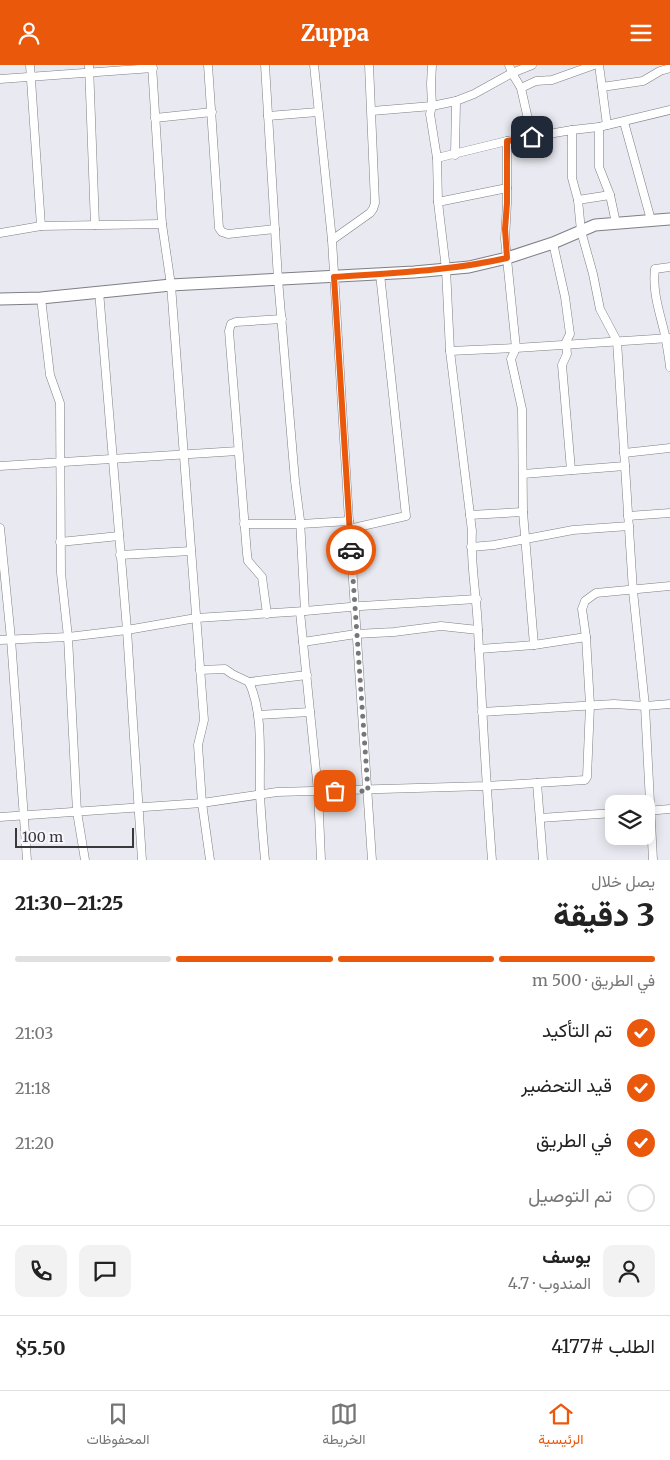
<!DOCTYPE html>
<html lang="ar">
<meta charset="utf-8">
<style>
:root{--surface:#fff;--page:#f2f2f2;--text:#222;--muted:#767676;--line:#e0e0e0;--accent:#ea580c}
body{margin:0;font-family:Merriweather,Vazirmatn,serif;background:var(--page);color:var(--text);direction:rtl;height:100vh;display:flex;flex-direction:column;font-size:19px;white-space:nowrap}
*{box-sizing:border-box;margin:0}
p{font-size:16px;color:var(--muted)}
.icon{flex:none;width:28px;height:28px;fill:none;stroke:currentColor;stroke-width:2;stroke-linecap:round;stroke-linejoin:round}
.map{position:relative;height:795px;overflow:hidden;direction:ltr}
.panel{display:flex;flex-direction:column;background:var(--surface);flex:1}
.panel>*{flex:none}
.fabs{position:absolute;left:605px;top:730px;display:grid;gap:10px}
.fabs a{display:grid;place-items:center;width:50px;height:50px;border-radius:10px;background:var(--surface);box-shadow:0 2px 12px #0003;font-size:25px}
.scale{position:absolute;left:15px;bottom:12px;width:119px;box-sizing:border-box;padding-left:5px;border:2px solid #39393c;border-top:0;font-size:14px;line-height:18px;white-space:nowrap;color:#39393c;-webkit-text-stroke:4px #f7f6ff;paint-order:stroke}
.pin{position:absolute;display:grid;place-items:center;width:42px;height:42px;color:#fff;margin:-21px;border-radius:10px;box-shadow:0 2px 8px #0006}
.courier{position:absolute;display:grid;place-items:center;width:50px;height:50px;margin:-25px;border:4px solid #ea580c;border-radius:50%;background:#fff;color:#222;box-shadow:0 1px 6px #0007}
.head em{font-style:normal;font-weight:800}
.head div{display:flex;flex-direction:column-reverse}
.head{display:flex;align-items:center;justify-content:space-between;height:85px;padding:0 15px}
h1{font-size:32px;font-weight:800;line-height:38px}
.bar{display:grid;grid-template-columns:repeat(4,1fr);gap:8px 5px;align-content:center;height:60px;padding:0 15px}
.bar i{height:6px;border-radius:4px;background:var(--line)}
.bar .active{background:var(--accent)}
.bar p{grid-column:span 4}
.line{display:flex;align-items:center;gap:12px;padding:0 15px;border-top:1px solid var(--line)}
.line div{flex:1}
.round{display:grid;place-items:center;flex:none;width:52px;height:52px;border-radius:10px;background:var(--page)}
ol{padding:0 15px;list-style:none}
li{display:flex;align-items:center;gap:15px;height:55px}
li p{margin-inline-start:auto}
li .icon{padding:5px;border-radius:50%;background:var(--accent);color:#fff;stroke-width:4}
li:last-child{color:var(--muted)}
li i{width:28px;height:28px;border:2px solid var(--line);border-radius:50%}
header{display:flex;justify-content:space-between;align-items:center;height:65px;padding:0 15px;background:var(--accent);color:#fff;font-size:22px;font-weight:800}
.menu{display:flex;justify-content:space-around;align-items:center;height:70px;border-top:1px solid var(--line);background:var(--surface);font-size:14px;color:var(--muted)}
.menu a{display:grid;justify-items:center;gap:2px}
.menu .active{color:var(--accent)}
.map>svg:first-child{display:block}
</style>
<header><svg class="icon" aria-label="menu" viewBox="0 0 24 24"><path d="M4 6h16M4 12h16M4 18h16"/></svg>Zuppa<svg class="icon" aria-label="person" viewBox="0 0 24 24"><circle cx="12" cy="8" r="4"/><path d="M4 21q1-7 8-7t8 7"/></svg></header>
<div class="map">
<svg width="670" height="795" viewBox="0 0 670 795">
<rect width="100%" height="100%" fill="#e9e9f1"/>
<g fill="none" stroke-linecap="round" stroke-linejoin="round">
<g stroke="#7e7e85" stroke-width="9">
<g id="street">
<polyline points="30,0 41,161"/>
<polyline points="89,0 95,160"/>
<polyline points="152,0 162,159 171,220 204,655 198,680 202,738 210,795"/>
<polyline points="208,0 219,163 222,167 228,169 275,164"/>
<polyline points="265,0 278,214 295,416 300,455 305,546"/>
<polyline points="314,0 332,175 349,456 372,795"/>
<path d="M432,0L431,19L432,41L430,49L437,93L438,137L446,204L450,286L472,466C470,499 477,532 478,565C482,642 486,718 492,795"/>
<polyline points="509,0 512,8 521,23 532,72"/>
<polyline points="599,0 607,60"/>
<polyline points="0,14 153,3"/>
<polyline points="602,22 643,16 660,6 670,3"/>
<polyline points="521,23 536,16 552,15 594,0"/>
<polyline points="372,46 432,41 456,36 474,29 512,8 532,0"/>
<polyline points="268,51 318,47"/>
<polyline points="155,53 212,47"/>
<polyline points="624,57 651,155"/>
<polyline points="599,62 599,102 610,130 616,158"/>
<polyline points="572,65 572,113 578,135 581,166 593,209 600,244 617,276 633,526 645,641 653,795"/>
<polyline points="507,76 507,138 505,174 516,283 511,294 522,344 523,447 534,580"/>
<polyline points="455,90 456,36"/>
<polyline points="437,93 507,76 572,65 599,62 670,45"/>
<polyline points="578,135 610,130"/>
<polyline points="438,137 507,123"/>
<polyline points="0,168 41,161 162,159"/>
<polyline points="332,175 370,148 373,144 375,138 369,0"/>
<polyline points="553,178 565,232 569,262 570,269 566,277 567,289 562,300 571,405"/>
<path d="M670,202L655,204C652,227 660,248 665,270C667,281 669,292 670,302"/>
<polyline points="99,226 127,565 142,795"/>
<polyline points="41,233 50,310 60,338 61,508 68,572 77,747 85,795"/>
<polyline points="450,286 516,283 670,273"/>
<polyline points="624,388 670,383"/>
<polyline points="0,401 238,386"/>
<polyline points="523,409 625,401"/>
<polyline points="470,450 523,447"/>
<polyline points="628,451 670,448"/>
<polyline points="244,459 301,459 349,456"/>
<polyline points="0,463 11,574 27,795"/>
<polyline points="349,464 406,451 380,209"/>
<polyline points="60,477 119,471"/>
<polyline points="471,482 494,480 573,465 629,461"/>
<polyline points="120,490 191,486"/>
<polyline points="300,547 318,726 321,795"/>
<polyline points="267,549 262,512 248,496 247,489 229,266 231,259 236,257 282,254"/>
<polyline points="0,575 68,572 127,565 196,553 305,546 361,541 477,534"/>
<polyline points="303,577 356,569 394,567 441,561 478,565"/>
<polyline points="479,584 534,580 586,572"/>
<path d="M200,605L225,604L232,609L249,617C264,649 259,694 260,729C261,751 263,773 265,795"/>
<polyline points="249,617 307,610"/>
<polyline points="482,647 614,639 645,641 670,639"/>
<polyline points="258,650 310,647"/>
<polyline points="537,718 543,795"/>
<polyline points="646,746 670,744"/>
<polyline points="0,752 202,738 277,727 486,721 585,715 587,712 590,640 586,572 582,544 585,536 596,528 670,521"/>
<polyline points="540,753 614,748"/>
</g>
</g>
<g stroke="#7e7e85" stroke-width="13">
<polyline id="secondary" points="0,234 41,233 171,220 414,207 469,202 507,193 553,178 595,160 670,154"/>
</g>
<use href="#street" stroke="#fff" stroke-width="8"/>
<use href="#secondary" stroke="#fff" stroke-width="11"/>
</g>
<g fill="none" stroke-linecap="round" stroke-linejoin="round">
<polyline stroke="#77777b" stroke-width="5" stroke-dasharray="0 9" points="335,726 368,726 351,485"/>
<path stroke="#ea580c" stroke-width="6" d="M351,485L334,212C392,208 450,206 507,193L505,164L507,138V76L532,72"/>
</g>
</svg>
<div class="fabs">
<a><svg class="icon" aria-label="layers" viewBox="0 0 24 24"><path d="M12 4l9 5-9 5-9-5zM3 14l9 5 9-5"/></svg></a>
</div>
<div class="scale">100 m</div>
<div class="pin" style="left:335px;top:726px;background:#ea580c"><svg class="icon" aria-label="bag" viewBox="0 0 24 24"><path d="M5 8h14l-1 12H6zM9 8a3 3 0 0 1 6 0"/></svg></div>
<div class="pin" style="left:532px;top:72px;background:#1f2937"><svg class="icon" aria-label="home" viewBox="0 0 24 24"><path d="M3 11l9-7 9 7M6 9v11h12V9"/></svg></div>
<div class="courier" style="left:351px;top:485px"><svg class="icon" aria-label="car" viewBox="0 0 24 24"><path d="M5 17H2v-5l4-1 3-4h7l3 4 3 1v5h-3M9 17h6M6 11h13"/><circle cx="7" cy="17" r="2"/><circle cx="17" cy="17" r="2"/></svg></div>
</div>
<section class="panel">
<div class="head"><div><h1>3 دقيقة</h1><p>يصل خلال</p></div><em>21:25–21:30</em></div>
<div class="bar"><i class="active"></i><i class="active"></i><i class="active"></i><i></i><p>في الطريق · 500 m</p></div>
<ol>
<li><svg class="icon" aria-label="check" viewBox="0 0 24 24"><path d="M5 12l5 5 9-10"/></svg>تم التأكيد<p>21:03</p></li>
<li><svg class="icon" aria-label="check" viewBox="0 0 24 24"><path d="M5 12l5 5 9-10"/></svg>قيد التحضير<p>21:18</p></li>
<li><svg class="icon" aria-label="check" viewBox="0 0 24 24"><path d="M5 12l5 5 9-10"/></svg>في الطريق<p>21:20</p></li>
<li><i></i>تم التوصيل</li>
</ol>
<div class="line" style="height:90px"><a class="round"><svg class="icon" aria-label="person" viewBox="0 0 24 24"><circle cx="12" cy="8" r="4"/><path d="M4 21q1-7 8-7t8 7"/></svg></a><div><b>يوسف</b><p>المندوب · 4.7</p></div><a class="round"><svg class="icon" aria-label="chat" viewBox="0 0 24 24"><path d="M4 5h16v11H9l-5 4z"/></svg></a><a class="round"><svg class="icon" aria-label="phone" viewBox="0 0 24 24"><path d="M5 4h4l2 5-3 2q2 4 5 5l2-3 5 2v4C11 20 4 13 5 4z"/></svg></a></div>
<div class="line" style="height:65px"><div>الطلب #4177</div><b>$5.50</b></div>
</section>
<nav class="menu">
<a class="active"><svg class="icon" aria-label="home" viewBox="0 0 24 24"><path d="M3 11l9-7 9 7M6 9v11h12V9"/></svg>الرئيسية</a>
<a><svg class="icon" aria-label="map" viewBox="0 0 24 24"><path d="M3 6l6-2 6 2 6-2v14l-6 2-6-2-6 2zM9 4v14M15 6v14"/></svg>الخريطة</a>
<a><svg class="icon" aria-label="saved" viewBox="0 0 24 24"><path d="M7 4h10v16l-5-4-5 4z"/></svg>المحفوظات</a>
</nav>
